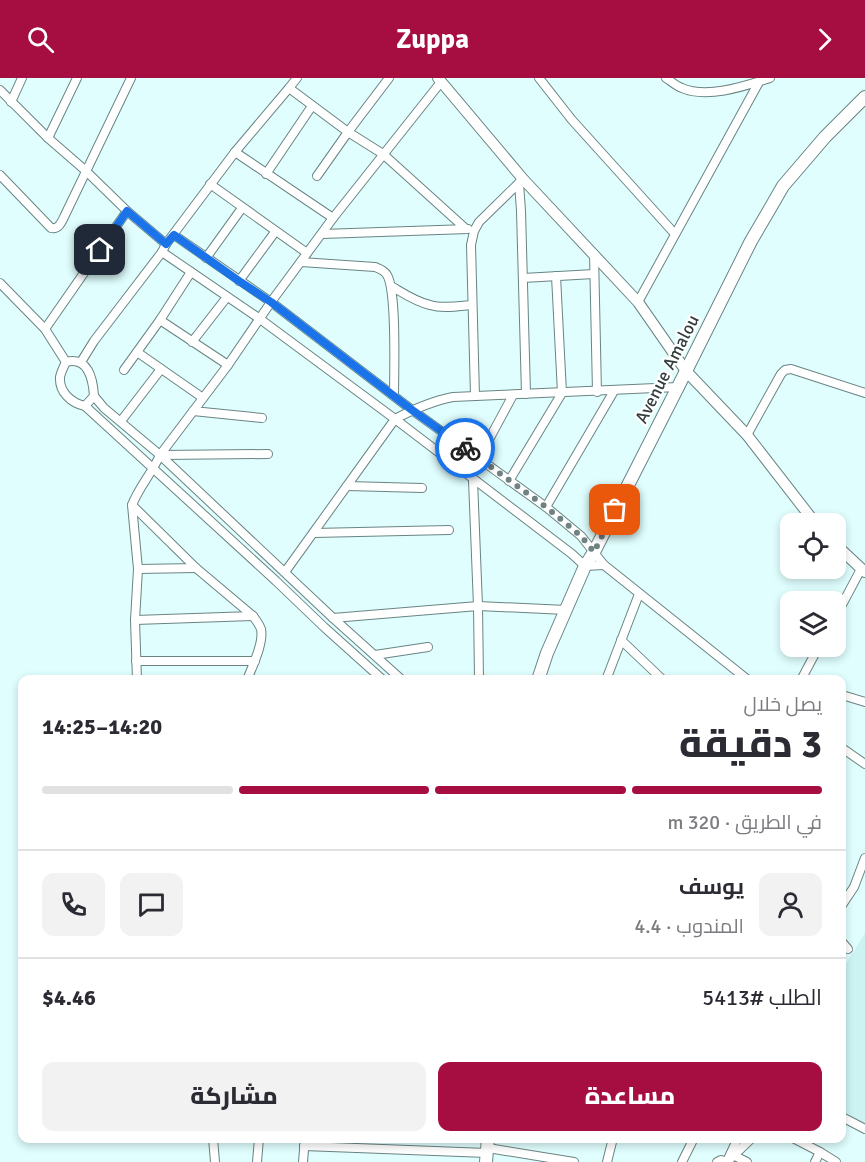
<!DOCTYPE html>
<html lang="ar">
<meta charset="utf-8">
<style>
:root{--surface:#fff;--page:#f2f2f3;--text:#2b2b33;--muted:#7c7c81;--line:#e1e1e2;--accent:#a60e41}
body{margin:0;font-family:Signika,Cairo,sans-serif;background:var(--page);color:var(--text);direction:rtl;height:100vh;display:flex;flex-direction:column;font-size:22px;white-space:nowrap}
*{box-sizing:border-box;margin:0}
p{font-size:20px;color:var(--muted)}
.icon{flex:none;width:33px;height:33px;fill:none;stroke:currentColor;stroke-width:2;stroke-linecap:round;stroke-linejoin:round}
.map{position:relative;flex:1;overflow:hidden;direction:ltr}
.sheet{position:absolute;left:18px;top:597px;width:828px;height:468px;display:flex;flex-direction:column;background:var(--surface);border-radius:12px;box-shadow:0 3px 9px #0003;direction:rtl}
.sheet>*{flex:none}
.tools{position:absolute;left:780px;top:435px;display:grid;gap:12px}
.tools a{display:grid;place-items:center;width:66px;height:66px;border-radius:12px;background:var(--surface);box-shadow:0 3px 9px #0003;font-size:30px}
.pin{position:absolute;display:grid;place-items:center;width:51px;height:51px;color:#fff;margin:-26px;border-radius:12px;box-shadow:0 3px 9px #0006}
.courier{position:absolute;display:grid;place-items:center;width:60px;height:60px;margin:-30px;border:4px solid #1a73e8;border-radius:50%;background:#fff;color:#222;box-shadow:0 2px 8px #0007}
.head em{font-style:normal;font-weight:800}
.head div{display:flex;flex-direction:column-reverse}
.head{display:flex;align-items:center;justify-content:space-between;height:102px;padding:0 24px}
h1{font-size:39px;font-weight:800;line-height:45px}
.bar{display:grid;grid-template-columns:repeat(4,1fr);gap:9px 6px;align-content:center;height:72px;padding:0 24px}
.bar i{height:8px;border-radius:4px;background:var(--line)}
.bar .current{background:var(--accent)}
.bar p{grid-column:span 4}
.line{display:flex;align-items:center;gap:15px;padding:0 24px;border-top:2px solid var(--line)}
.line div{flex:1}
.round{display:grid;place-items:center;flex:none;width:63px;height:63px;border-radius:12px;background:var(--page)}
.cta{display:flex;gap:12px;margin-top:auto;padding:12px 24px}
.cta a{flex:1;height:69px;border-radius:12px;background:var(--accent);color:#fff;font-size:24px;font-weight:800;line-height:69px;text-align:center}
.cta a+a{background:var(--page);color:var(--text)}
header{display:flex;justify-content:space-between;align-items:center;height:78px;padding:0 24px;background:var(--accent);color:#fff;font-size:27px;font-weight:800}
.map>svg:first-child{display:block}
</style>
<header><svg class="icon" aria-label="forward" viewBox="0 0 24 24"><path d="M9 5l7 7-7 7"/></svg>Zuppa<svg class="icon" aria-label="search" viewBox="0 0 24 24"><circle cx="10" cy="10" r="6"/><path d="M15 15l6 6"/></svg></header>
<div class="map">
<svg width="865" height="1084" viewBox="0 0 865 1084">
<rect width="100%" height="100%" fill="#e0fefe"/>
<polygon fill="#ccf3f2" points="865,855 865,1047 842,1032 842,892"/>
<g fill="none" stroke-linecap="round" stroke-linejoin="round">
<g stroke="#698483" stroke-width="10">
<g id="minor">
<polyline points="539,0 572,42 675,156"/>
<path d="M666,0C671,3 676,8 682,10C707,21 745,8 770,0"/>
<polyline points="289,10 297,0"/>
<polyline points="0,12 48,60 86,93 127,133 166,166"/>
<polyline points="11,24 22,0"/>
<polyline points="48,60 77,0"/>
<polyline points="235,74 333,140"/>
<polyline points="266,96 312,28"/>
<path d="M0,97L51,150C59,152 62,143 65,137L131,0"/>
<polyline points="317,98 348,54 389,0"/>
<polyline points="519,105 521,133 526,316"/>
<polyline points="210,106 307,175"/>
<polyline points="322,156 468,151"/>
<polyline points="174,157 271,224 412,332 546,429 581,458 604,487 748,602"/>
<polyline points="162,174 260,241 395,341 572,476 585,488 604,487"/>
<polyline points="594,176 597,314"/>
<polyline points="206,180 242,130"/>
<path d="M301,184L375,189C380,191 384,192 387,197C397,213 394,294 394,318"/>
<polyline points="523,200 594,196"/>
<polyline points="239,203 275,154"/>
<polyline points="0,205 45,251 66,284"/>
<path d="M391,208C403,215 416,224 430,227C443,231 459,228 472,227"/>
<polyline points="638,224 759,4"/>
<polyline points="160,242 228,287"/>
<polyline points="45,251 127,133"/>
<polyline points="192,264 227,219"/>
<polyline points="137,274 203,320"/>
<path d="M66,284C64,288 61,294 60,299C59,314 71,325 85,328L276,503L324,549L383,602"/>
<path d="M66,284C88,278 93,301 94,318L85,328"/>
<polyline points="81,284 94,263 162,174 166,166 235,74 289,10 348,54 383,76 466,151"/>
<polyline points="124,292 160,242 191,194"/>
<polyline points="94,318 104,330 160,377 333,540 402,602"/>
<polyline points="475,318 471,167 474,153 479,144 523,101"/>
<polyline points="193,333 262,340"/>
<polyline points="121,343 161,291"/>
<polyline points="747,357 781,296 785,292 791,291 865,315"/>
<polyline points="160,377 268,376"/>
<polyline points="479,380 513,317"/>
<polyline points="473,402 478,528 479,602"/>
<polyline points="509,403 562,315 556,198"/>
<polyline points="347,408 422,410"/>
<path d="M132,427L196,490L253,538C256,542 259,546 261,551C264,565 252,589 247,602"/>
<polyline points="546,429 614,313"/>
<polyline points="314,455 449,452"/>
<polyline points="138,491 196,490"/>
<path d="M285,494L395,341C414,331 432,323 453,319L678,309"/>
<polyline points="836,538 861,491"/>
<polyline points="333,540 478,528 566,532"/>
<polyline points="135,542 253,538"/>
<polyline points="621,562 663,602"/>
<polyline points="375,577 428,569"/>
<polyline points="136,583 255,583"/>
<path d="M137,602L135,542L138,491L132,427C139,409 152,395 160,377L228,287L271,224L333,140L441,4"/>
<polyline points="606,602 639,516"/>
<polyline points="801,602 819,568"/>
<polyline points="842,617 865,624"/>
<polyline points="842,670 865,686"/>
<polyline points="842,827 854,809 865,780"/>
<polyline points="842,864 848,871"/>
<polyline points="842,1039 865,1051"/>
<polyline points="213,1060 215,1084"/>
<polyline points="793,1060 820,1074 836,1084"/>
<polyline points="304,1068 487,1075"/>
<polyline points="488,1070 574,1084"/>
<polyline points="735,1078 747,1084"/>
<polyline points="728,1081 738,1060"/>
<polyline points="257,1084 259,1060"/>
<polyline points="303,1084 305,1060"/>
<polyline points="607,1084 613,1060"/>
<polyline points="682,1084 694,1060"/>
<polyline points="717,1084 721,1082 727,1084"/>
<polyline points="727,1084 752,1060"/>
<polyline points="815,1084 820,1074"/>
</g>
</g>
<g stroke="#698483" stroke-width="12">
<g id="tertiary">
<polyline points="438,0 523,101 638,224 686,293 747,357 816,446"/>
<polyline points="836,467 865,494"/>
</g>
</g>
<g stroke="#698483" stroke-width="14">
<g id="secondary">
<polyline points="538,602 547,575 585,488 594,474 678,309 751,163 768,134 783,108 825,59 865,19"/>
<polyline points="486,1084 488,1060"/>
</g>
</g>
<use href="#minor" stroke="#fff" stroke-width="8"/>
<use href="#tertiary" stroke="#fff" stroke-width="10"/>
<use href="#secondary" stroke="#fff" stroke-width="12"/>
</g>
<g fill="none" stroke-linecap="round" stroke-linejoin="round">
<polyline stroke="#708281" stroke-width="6" stroke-dasharray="0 10.8" points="465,370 546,429 581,458 594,474 615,432"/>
<polyline stroke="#1a73e8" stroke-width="8" points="100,172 127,133 166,166 174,157 239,203 271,224 412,332 465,370"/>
</g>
<g text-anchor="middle" stroke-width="4.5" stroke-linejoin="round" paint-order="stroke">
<g font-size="18" fill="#333f3e" stroke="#fff">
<text transform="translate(667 291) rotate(-63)" y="6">Avenue Amalou</text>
</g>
</g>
</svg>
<div class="tools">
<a><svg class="icon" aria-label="locate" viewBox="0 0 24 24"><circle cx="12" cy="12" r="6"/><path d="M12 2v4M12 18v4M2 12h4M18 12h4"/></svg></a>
<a><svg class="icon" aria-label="layers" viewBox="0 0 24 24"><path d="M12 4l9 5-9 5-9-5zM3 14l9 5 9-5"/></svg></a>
</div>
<div class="pin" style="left:615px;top:432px;background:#ea580c"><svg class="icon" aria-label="bag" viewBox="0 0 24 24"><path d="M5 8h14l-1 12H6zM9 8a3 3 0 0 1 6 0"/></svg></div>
<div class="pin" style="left:100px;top:172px;background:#1f2937"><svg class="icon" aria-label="home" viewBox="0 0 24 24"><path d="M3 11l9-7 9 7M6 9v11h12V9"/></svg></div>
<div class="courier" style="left:465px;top:370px"><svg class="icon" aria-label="bike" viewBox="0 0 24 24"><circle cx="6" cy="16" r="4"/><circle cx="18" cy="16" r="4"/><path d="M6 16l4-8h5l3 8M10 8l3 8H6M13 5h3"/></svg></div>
<section class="sheet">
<div class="head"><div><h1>3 دقيقة</h1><p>يصل خلال</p></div><em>14:20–14:25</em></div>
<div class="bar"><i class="current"></i><i class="current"></i><i class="current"></i><i></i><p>في الطريق · 320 m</p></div>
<div class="line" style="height:108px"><a class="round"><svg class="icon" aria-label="person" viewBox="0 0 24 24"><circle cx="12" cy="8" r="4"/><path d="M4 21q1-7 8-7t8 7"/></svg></a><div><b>يوسف</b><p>المندوب · 4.4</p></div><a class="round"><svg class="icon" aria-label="chat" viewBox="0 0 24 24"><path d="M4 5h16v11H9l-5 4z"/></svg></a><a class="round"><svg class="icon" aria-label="phone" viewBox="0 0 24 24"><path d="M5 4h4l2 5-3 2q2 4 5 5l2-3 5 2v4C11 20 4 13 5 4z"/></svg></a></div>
<div class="line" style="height:78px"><div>الطلب #5413</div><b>$4.46</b></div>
<div class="cta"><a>مساعدة</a><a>مشاركة</a></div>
</section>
</div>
